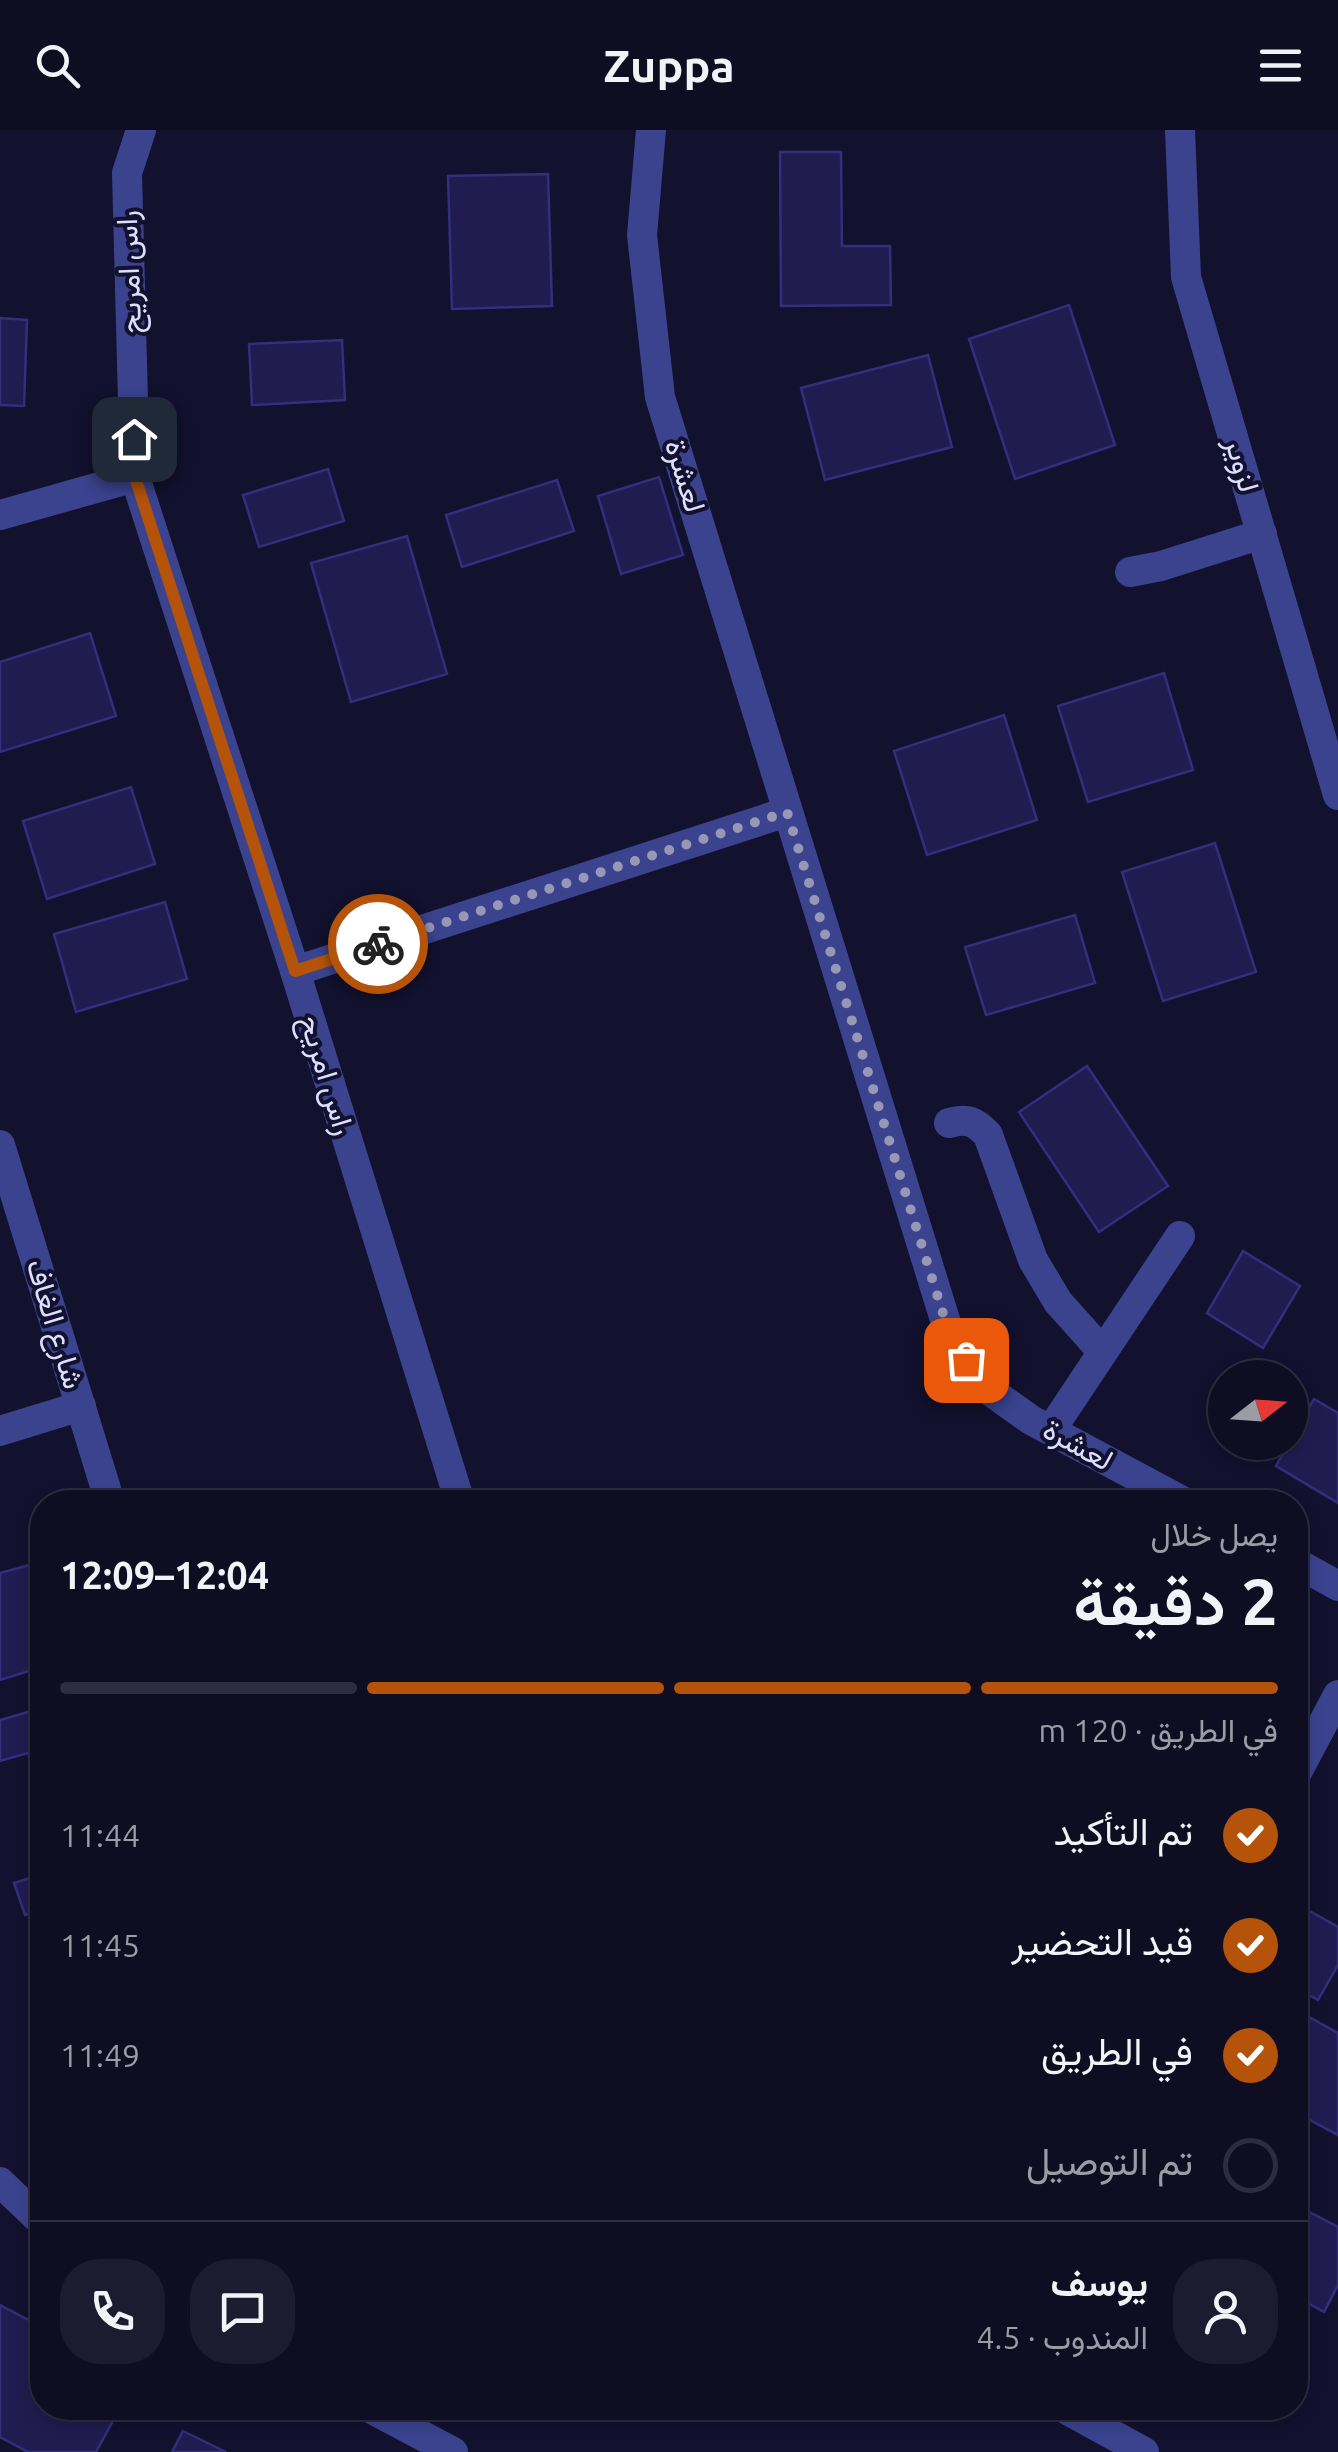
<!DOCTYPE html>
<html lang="ar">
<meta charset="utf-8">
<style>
:root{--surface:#0e0d22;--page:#1c1b2f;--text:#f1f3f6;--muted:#9b9ca5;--line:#2e2d40;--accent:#b45309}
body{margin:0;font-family:Ubuntu,Vazirmatn,sans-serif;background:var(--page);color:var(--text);direction:rtl;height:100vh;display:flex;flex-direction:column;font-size:38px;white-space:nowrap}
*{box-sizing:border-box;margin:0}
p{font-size:32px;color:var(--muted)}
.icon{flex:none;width:55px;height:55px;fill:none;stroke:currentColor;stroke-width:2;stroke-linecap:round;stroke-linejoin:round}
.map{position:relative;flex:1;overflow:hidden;direction:ltr}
.details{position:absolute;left:30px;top:1360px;width:1278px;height:930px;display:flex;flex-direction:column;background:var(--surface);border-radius:40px;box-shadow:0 5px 15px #0003,0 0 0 2px var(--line);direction:rtl}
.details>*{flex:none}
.needle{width:65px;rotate:73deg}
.fabs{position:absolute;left:1208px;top:1230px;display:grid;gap:20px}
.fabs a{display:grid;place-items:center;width:100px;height:100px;border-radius:50%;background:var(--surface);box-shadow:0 5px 15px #0003,0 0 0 2px var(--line);font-size:50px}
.pin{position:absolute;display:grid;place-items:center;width:85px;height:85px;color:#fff;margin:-42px;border-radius:20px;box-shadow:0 5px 15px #0006}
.courier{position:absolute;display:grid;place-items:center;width:100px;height:100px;margin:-50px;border:8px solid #b45309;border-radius:50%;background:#fff;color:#222;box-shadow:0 2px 12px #0007}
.headline em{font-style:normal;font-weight:600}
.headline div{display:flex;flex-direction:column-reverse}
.headline{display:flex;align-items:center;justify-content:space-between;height:170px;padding:0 30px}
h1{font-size:65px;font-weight:600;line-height:75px}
.bar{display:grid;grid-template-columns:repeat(4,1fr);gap:15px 10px;align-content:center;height:120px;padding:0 30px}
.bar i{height:12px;border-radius:8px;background:var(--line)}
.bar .current{background:var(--accent)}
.bar p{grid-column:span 4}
.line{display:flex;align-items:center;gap:25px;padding:0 30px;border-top:2px solid var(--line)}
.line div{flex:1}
.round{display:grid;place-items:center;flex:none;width:105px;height:105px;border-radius:40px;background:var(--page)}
ol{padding:0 30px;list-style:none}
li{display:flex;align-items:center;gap:30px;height:110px}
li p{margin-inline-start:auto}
li .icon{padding:10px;border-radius:50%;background:var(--accent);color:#fff;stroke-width:4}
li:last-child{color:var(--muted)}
li i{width:55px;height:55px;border:5px solid var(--line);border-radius:50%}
header{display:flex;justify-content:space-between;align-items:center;height:130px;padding:0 30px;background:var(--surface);font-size:45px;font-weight:600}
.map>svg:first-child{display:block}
</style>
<header><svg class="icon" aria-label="menu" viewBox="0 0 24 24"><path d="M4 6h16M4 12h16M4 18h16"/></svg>Zuppa<svg class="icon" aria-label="search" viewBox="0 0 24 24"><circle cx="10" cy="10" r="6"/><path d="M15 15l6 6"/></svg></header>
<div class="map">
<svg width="1338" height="2322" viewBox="0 0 1338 2322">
<rect width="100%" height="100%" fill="#12112e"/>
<g fill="#201c50" stroke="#332e7d" stroke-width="2.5">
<polygon points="780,22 841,22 842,116 890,116 891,175 781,176"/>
<polygon points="548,44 552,176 452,179 448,46"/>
<polygon points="1069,175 1115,315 1015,349 969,209"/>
<polygon points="0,188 27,190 24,276 0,275"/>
<polygon points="342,210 345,270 252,275 249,214"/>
<polygon points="928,225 952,317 825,350 801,258"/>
<polygon points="328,339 344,391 259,417 243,365"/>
<polygon points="659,347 683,425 621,444 598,366"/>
<polygon points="557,350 574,401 462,437 446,385"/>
<polygon points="407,406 447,544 351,572 311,433"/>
<polygon points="90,503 116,586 0,622 0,532"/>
<polygon points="1164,543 1193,640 1088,672 1058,576"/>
<polygon points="1004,585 1037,690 927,725 894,621"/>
<polygon points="131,657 155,734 47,769 23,691"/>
<polygon points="1215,713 1256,842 1163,871 1122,742"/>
<polygon points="165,772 187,849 76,882 54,804"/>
<polygon points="1075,785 1095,853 986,885 965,817"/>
<polygon points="1087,936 1168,1056 1099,1102 1019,982"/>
<polygon points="1243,1121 1300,1156 1263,1218 1207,1183"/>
<polygon points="1314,1269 1338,1283 1338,1373 1276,1336"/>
<polygon points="40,1432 42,1442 42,1537 0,1550 0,1443"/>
<polygon points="42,1578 42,1673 28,1623 0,1631 0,1590"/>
<polygon points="42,1744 42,1780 25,1785 14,1753"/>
<polygon points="1306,1779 1338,1797 1338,1835 1318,1870 1295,1857 1295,1799"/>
<polygon points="1300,1882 1338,1903 1338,2005 1295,1982 1295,1891"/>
<polygon points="1296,2075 1338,2097 1338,2155 1324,2182 1295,2166"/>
<polygon points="0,2175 42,2197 42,2278 120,2278 96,2322 28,2322 0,2307"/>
<polygon points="183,2301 226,2322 172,2322"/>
</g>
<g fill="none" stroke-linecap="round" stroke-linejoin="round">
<g stroke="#3b438f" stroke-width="30">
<polyline points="141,0 127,43 135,347 295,841 460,1372"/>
<polyline points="651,0 642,105 660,267 950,1206 982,1255 1031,1290 1184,1372"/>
<polyline points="1180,0 1186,147 1338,665"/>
<polyline points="0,385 135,347"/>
<polyline points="1130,442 1161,436 1262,404"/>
<polyline points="295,841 787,682"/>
<path d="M949,993C967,988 975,991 988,1005L1033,1130L1058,1172L1101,1220"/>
<polyline points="0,1015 110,1372"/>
<polyline points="1051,1300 1180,1106"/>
<polyline points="0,1301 81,1276"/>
<polyline points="1295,1432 1338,1456"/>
<polyline points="1295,1646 1338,1565"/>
<polyline points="0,2052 42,2092"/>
<polyline points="370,2278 453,2322"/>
<polyline points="1064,2278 1144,2322"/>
</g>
</g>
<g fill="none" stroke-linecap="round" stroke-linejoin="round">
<polyline stroke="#9797b6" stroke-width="10" stroke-dasharray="0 18" points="378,814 787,682 950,1206 966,1230"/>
<polyline stroke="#b45309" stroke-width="12" points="134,309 135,347 295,841 378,814"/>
</g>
<g text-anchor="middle" stroke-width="8" stroke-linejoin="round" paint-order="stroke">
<g font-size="30" fill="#dedfff" stroke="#12112e">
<text transform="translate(129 142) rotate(-92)" y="10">راس امريح</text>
<text transform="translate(1242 335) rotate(74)" y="10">لزوير</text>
<text transform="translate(685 346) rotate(73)" y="10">لعشرة</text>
<text transform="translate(327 945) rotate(73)" y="10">راس امريح</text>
<text transform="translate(55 1194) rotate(73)" y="10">شارع الغاف</text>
<text transform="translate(1078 1315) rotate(29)" y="10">لعشرة</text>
</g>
</g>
</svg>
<div class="fabs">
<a><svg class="needle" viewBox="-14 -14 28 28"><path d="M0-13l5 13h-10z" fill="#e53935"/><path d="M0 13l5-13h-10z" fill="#9b9ca5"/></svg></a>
</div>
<div class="pin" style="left:966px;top:1230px;background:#ea580c"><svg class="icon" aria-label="bag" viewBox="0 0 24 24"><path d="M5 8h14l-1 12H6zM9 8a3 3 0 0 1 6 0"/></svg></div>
<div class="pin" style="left:134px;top:309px;background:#1f2937"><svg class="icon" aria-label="home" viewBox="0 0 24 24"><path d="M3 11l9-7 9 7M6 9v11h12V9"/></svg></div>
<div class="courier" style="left:378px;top:814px"><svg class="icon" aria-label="bike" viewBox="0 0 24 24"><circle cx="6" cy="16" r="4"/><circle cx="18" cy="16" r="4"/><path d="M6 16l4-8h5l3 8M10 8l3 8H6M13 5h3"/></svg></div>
<section class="details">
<div class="headline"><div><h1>2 دقيقة</h1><p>يصل خلال</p></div><em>12:04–12:09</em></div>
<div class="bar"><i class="current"></i><i class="current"></i><i class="current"></i><i></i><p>في الطريق · 120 m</p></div>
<ol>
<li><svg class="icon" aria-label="check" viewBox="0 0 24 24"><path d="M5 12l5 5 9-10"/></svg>تم التأكيد<p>11:44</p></li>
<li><svg class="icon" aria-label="check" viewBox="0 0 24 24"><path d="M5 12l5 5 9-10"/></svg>قيد التحضير<p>11:45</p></li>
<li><svg class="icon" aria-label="check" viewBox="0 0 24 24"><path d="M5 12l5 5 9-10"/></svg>في الطريق<p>11:49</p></li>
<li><i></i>تم التوصيل</li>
</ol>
<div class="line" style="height:180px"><a class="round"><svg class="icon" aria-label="person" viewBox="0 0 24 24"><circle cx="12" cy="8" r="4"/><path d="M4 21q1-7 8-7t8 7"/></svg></a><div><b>يوسف</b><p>المندوب · 4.5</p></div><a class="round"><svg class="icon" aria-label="chat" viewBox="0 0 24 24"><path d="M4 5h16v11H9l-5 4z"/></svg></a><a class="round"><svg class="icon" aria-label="phone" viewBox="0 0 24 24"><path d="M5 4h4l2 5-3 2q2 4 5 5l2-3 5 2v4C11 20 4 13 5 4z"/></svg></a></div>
</section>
</div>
